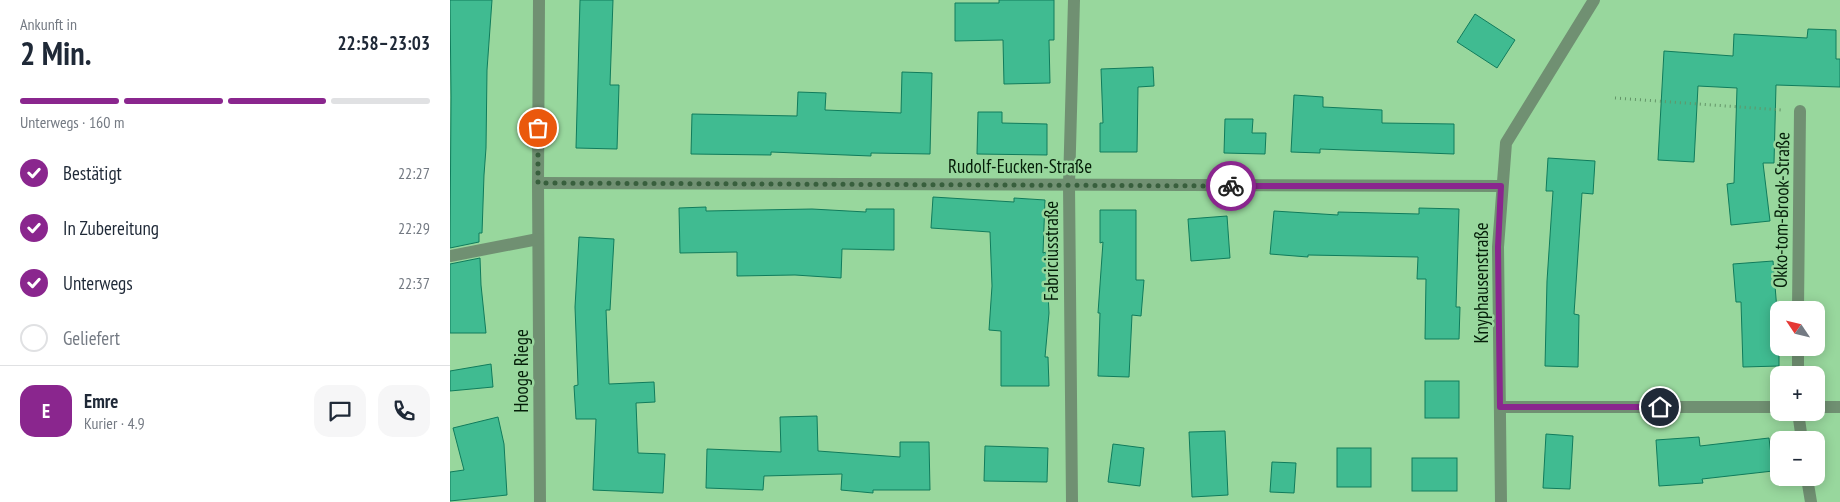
<!DOCTYPE html>
<html lang="de">
<meta charset="utf-8">
<style>
:root{--surface:#fff;--page:#f6f6f7;--text:#1f2937;--muted:#747a83;--line:#e0e1e3;--accent:#8a268e}
body{margin:0;font-family:"PT Sans Narrow",sans-serif;background:var(--page);color:var(--text);height:100vh;display:flex;flex-direction:column;font-size:19px;white-space:nowrap}
*{box-sizing:border-box;margin:0}
p{font-size:16px;color:var(--muted)}
.icon{flex:none;width:28px;height:28px;fill:none;stroke:currentColor;stroke-width:2;stroke-linecap:round;stroke-linejoin:round}
.map{position:relative;flex:1;overflow:hidden}
.drawer{display:flex;flex-direction:column;background:var(--surface);width:450px}
.drawer>*{flex:none}
.needle{width:32px;rotate:305deg}
.tools{position:absolute;left:1320px;top:301px;display:grid;gap:10px}
.tools a{display:grid;place-items:center;width:55px;height:55px;border-radius:10px;background:var(--surface);box-shadow:0 2px 12px #0003;font-size:25px}
.pin{position:absolute;display:grid;place-items:center;width:42px;height:42px;color:#fff;margin:-21px;border:2px solid #fff;border-radius:50%;box-shadow:0 1px 5px #0007}
.courier{position:absolute;display:grid;place-items:center;width:50px;height:50px;margin:-25px;border:4px solid #8a268e;border-radius:50%;background:#fff;color:#222;box-shadow:0 1px 6px #0007}
.summary em{font-style:normal;font-weight:700}
.summary div{display:flex;flex-direction:column-reverse}
.summary{display:flex;align-items:center;justify-content:space-between;height:85px;padding:0 20px}
h1{font-size:32px;font-weight:700;line-height:38px}
.bar{display:grid;grid-template-columns:repeat(4,1fr);gap:8px 5px;align-content:center;height:60px;padding:0 20px}
.bar i{height:6px;border-radius:4px;background:var(--line)}
.bar .current{background:var(--accent)}
.bar p{grid-column:span 4}
.line{display:flex;align-items:center;gap:12px;padding:0 20px;border-top:1px solid var(--line)}
.line div{flex:1}
.round{display:grid;place-items:center;flex:none;width:52px;height:52px;border-radius:15px;background:var(--page)}
ol{padding:0 20px;list-style:none}
li{display:flex;align-items:center;gap:15px;height:55px}
li p{margin-inline-start:auto}
li .icon{padding:5px;border-radius:50%;background:var(--accent);color:#fff;stroke-width:4}
li:last-child{color:var(--muted)}
li i{width:28px;height:28px;border:2px solid var(--line);border-radius:50%}
main{display:flex;flex:1;min-height:0}
.map>svg:first-child{display:block}
</style>
<main>
<section class="drawer">
<div class="summary"><div><h1>2 Min.</h1><p>Ankunft in</p></div><em>22:58–23:03</em></div>
<div class="bar"><i class="current"></i><i class="current"></i><i class="current"></i><i></i><p>Unterwegs · 160 m</p></div>
<ol>
<li><svg class="icon" aria-label="check" viewBox="0 0 24 24"><path d="M5 12l5 5 9-10"/></svg>Bestätigt<p>22:27</p></li>
<li><svg class="icon" aria-label="check" viewBox="0 0 24 24"><path d="M5 12l5 5 9-10"/></svg>In Zubereitung<p>22:29</p></li>
<li><svg class="icon" aria-label="check" viewBox="0 0 24 24"><path d="M5 12l5 5 9-10"/></svg>Unterwegs<p>22:37</p></li>
<li><i></i>Geliefert</li>
</ol>
<div class="line" style="height:90px"><b class="round" style="background:var(--accent);color:#fff">E</b><div><b>Emre</b><p>Kurier · 4.9</p></div><a class="round"><svg class="icon" aria-label="chat" viewBox="0 0 24 24"><path d="M4 5h16v11H9l-5 4z"/></svg></a><a class="round"><svg class="icon" aria-label="phone" viewBox="0 0 24 24"><path d="M5 4h4l2 5-3 2q2 4 5 5l2-3 5 2v4C11 20 4 13 5 4z"/></svg></a></div>
</section>
<div class="map">
<svg width="1390" height="502" viewBox="0 0 1390 502">
<rect width="100%" height="100%" fill="#98d79d"/>
<g fill="#40bb91" stroke="#107c5c">
<polygon points="0,0 42,0 37,70 36,148 34,175 32,233 29,233 29,242 0,248 1,97"/>
<polygon points="130,0 163,0 160,85 169,85 167,149 126,148"/>
<polygon points="549,0 604,0 604,40 599,40 600,83 554,84 553,40 505,41 505,3 549,3"/>
<polygon points="1025,14 1065,40 1047,68 1007,42"/>
<polygon points="1358,29 1386,30 1386,59 1390,59 1390,87 1326,85 1324,163 1313,163 1320,221 1281,225 1277,184 1284,183 1287,88 1248,86 1244,162 1208,160 1214,51 1283,56 1284,34 1357,38"/>
<polygon points="703,67 704,86 688,87 687,152 650,152 650,123 653,123 651,69"/>
<polygon points="452,72 482,73 480,154 421,153 421,156 321,152 321,155 241,154 242,114 347,116 348,92 376,93 375,110 451,113"/>
<polygon points="844,95 873,97 873,107 932,110 932,123 1004,124 1004,154 870,149 870,153 841,152"/>
<polygon points="528,112 552,112 552,123 597,124 597,155 527,154"/>
<polygon points="775,119 803,119 802,133 816,133 815,154 774,153"/>
<polygon points="1098,158 1145,161 1143,194 1132,193 1124,314 1129,315 1128,367 1095,366 1097,281 1103,191 1096,191"/>
<polygon points="483,197 564,202 564,198 595,200 593,253 596,252 599,313 595,357 598,357 599,386 551,386 551,331 539,330 542,286 540,232 481,228"/>
<polygon points="256,207 256,211 362,209 416,212 416,209 444,209 444,250 392,249 391,278 345,275 287,276 287,252 230,253 229,208"/>
<polygon points="969,208 1009,209 1006,307 1010,307 1009,339 975,339 976,279 967,279 968,257 858,255 858,257 820,254 824,211 888,215 888,212 969,214"/>
<polygon points="650,210 686,210 686,280 694,280 691,316 682,315 679,377 648,376 650,313 648,313 653,242 650,243"/>
<polygon points="777,216 780,258 741,261 738,219"/>
<polygon points="129,237 164,239 160,310 156,310 159,384 204,382 205,402 186,403 188,453 215,454 213,493 143,490 146,419 126,419 124,386 128,385 125,307"/>
<polygon points="30,258 31,285 36,333 0,333 0,264"/>
<polygon points="1323,261 1329,335 1329,366 1293,367 1291,302 1286,302 1283,264"/>
<polygon points="41,364 43,387 0,391 0,371"/>
<rect x="975" y="381" width="34" height="37"/>
<polygon points="367,416 368,451 450,457 450,442 479,442 480,490 423,490 423,493 391,490 392,474 314,476 313,490 256,488 257,449 331,452 330,417"/>
<polygon points="48,417 54,444 57,495 0,501 0,472 14,470 3,428"/>
<polygon points="775,431 778,495 742,497 739,432"/>
<polygon points="1096,434 1123,436 1120,489 1093,488"/>
<polygon points="1249,437 1250,446 1319,438 1323,471 1252,479 1253,483 1209,486 1206,440"/>
<polygon points="663,444 694,448 690,486 658,482"/>
<polygon points="535,446 598,448 597,482 534,481"/>
<rect x="887" y="448" width="34" height="39"/>
<rect x="962" y="458" width="45" height="33"/>
<polygon points="822,462 846,463 844,493 820,492"/>
</g>
<g fill="none" stroke-linecap="round" stroke-linejoin="round">
<polyline stroke="#639468" stroke-width="3" stroke-dasharray="1 4" stroke-linecap="butt" points="1165,98 1332,110"/>
<g stroke="#709072" stroke-width="12">
<polyline points="89,0 88,183 90,502"/>
<polyline points="88,183 1051,186"/>
<polyline points="0,256 88,239"/>
<polyline points="1348,310 1350,111"/>
<polyline points="1348,375 1348,348"/>
<polyline points="1050,407 1329,407"/>
<polyline points="1366,407 1390,407"/>
<polyline points="1348,412 1352,440"/>
<polyline points="1357,478 1361,502"/>
<polyline points="622,502 619,185 624,0"/>
<polyline points="1051,502 1048,247 1056,143 1144,0"/>
</g>
</g>
<g fill="none" stroke-linecap="round" stroke-linejoin="round">
<polyline stroke="#385f3d" stroke-width="5" stroke-dasharray="0 9" points="88,128 88,183 781,186"/>
<polyline stroke="#8a268e" stroke-width="6" points="781,186 1051,186 1048,247 1050,407 1210,407"/>
</g>
<g text-anchor="middle" stroke-width="5" stroke-linejoin="round" paint-order="stroke">
<g font-size="19" fill="#051e09" stroke="#98d79d">
<text x="570" y="173">Rudolf-Eucken-Straße</text>
<text transform="translate(1331 210) rotate(-89)" y="7">Okko-tom-Brook-Straße</text>
<text transform="translate(601 251) rotate(-90)" y="7">Fabriciusstraße</text>
<text transform="translate(1031 283) rotate(-90)" y="7">Knyphausenstraße</text>
<text transform="translate(71 371) rotate(-90)" y="7">Hooge Riege</text>
</g>
</g>
</svg>
<div class="tools">
<a><svg class="needle" viewBox="-14 -14 28 28"><path d="M0-13l5 13h-10z" fill="#e53935"/><path d="M0 13l5-13h-10z" fill="#747a83"/></svg></a>
<a>+</a>
<a>−</a>
</div>
<div class="pin" style="left:88px;top:128px;background:#ea580c"><svg class="icon" aria-label="bag" viewBox="0 0 24 24"><path d="M5 8h14l-1 12H6zM9 8a3 3 0 0 1 6 0"/></svg></div>
<div class="pin" style="left:1210px;top:407px;background:#1f2937"><svg class="icon" aria-label="home" viewBox="0 0 24 24"><path d="M3 11l9-7 9 7M6 9v11h12V9"/></svg></div>
<div class="courier" style="left:781px;top:186px"><svg class="icon" aria-label="bike" viewBox="0 0 24 24"><circle cx="6" cy="16" r="4"/><circle cx="18" cy="16" r="4"/><path d="M6 16l4-8h5l3 8M10 8l3 8H6M13 5h3"/></svg></div>
</div>
</main>
